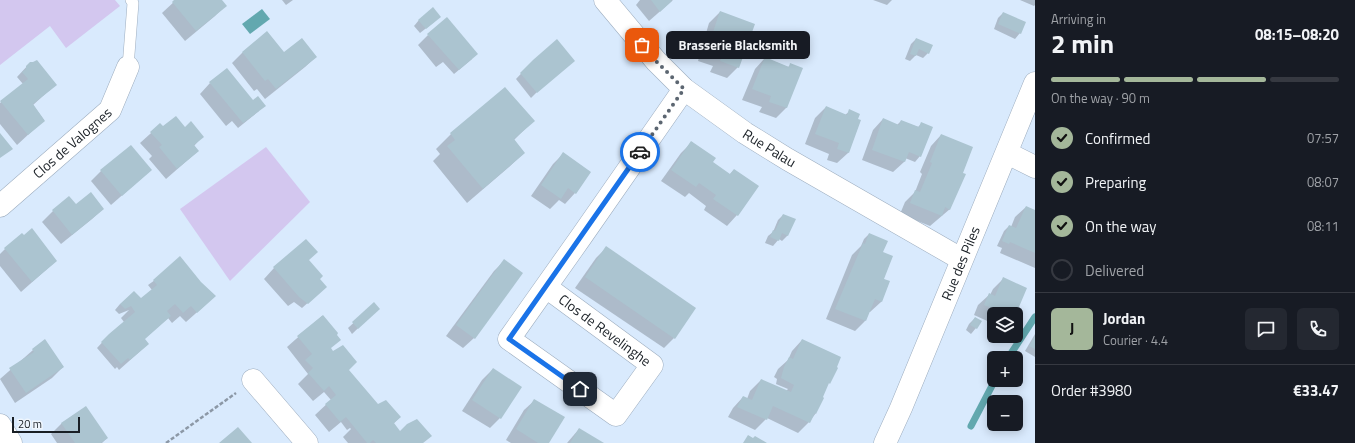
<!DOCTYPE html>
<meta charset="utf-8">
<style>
:root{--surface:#171b24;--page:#242831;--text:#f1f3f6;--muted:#9ea1a6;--line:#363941;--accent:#a4b79a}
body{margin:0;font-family:"Titillium Web",sans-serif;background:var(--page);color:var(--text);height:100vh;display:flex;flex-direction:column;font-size:15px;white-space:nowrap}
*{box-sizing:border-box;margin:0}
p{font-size:13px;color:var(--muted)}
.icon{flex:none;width:22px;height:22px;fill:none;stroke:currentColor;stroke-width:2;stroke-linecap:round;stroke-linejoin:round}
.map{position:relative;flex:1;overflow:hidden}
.side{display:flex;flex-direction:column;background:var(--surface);width:320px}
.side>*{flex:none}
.controls{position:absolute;left:987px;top:307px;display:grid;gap:8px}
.controls a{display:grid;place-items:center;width:36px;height:36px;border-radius:6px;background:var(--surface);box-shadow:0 2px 10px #0003;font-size:20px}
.scale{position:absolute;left:12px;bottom:10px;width:68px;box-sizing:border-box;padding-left:4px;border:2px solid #191f25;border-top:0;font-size:11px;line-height:14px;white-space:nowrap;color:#191f25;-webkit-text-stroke:3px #eff6fd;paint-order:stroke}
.pin{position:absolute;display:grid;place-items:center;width:34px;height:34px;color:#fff;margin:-17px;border-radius:8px;box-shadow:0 2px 6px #0006}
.courier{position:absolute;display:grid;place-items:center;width:40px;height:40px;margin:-20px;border:3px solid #1a73e8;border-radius:50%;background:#fff;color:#222;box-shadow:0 1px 5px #0007}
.bubble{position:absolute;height:28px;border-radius:6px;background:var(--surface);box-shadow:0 2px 10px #0003;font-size:13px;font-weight:700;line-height:28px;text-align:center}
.head em{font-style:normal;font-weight:700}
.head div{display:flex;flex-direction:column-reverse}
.head{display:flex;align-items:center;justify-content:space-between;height:68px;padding:0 16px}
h1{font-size:26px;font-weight:700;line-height:30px}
.bar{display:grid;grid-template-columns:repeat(4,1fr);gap:6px 4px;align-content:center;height:48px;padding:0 16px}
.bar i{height:5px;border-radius:3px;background:var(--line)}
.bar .selected{background:var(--accent)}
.bar p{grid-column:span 4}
.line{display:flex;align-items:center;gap:10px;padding:0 16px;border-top:1px solid var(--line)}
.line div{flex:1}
.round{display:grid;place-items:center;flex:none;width:42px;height:42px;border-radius:6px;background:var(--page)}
ol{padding:0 16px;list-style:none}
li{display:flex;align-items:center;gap:12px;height:44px}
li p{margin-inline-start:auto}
li .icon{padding:4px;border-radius:50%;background:var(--accent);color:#111;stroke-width:4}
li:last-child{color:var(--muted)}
li i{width:22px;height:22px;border:2px solid var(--line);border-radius:50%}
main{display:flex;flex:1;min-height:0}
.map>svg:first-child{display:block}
</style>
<main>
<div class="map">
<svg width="1035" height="443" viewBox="0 0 1035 443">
<rect width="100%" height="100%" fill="#d9eafd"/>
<g fill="#d3c7ef">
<polygon points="0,0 115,0 120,6 66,48 50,26 0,65"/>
<polygon points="266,147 310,202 230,281 180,209"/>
</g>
<polygon fill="#62a8af" points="262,9 270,19 250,34 242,24"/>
<g fill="#0003">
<polygon points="176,0 220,0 225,6 215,16 185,41 162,13"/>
<polygon points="282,0 293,0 286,5"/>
<polygon points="640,0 673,0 649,21 636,5"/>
<polygon points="873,0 892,0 887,5"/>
<polygon points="1020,0 1035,0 1035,5 1034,6"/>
<polygon points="720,12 738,67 727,78 710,72 713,66 698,61 709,23"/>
<polygon points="1003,13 1020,33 1015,39 994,29 998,18"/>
<polygon points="419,20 434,22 420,33 414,26"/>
<polygon points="267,32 284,54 316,57 305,67 265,99 257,89 254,91 232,63 242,53"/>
<polygon points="428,35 472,59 454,74 443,62 436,67 418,45"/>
<polygon points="916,39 928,53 923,58 916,55 910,61 905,59 911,44"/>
<polygon points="765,58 788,67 791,64 787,107 776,118 759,112 762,107 742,100 755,69"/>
<polygon points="533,61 539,90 531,98 516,79"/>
<polygon points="30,63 55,85 33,105 44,120 17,145 0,124 0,103 23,84 17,77"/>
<polygon points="210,83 259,111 238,128 232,121 226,126 200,94"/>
<polygon points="505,89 533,121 514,140 524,153 509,167 467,203 433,161 440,154 436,149 451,134"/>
<polygon points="826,107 845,115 850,111 856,120 860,121 848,153 837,163 827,160 829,154 805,144 815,118"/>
<polygon points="883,119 897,125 901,121 918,127 922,123 920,156 915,162 905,158 904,162 893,172 862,160 873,130"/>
<polygon points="160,125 162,128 185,128 202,137 194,146 198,151 166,179 149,159 152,156 140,143"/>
<polygon points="941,135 950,209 930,226 900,214 905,202 915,192 922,174 920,172 931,146"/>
<polygon points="692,142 712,162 729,175 734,170 737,215 727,226 704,210 706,206 689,193 685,197 661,181 681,153"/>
<polygon points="563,154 575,193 565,204 559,200 550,209 531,196 553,164"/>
<polygon points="151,170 111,205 91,181 101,171"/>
<polygon points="75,205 103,209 92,219 61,244 42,222 53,211"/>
<polygon points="1026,207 1035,211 1035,268 1000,253 1002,248 997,246 1004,231 1009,226 1011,227 1015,217"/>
<polygon points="783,215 788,235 782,241 779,239 773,246 765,243 768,236 773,232 778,220"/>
<polygon points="869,234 882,251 883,279 889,282 881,302 870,312 869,312 865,321 855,331 826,319 852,255 861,246 864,239"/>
<polygon points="606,248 674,338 664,348 575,288 596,258"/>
<polygon points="5,249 56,261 21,292 0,266 0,254"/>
<polygon points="308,260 319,279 320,292 302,308 294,302 288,306 264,279 274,268"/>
<polygon points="504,261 474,338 463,348 446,336 494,271"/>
<polygon points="1003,279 1015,314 994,314 994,324 974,315 978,305 989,295 990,295 993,289"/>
<polygon points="155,280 204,306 186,322 180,316 172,323 168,318 144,339 148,344 137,354 119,370 117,367 115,369 97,348 109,335 124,322 121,318 129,310 119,314 115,310 120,304 140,300 152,290 148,285"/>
<polygon points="374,304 373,314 352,334 348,328"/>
<polygon points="322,316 330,349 378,406 400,417 393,424 400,432 422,443 348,443 343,437 351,429 350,428 347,430 341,422 329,432 315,415 331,400 324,392 313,401 298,384 308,374 287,347"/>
<polygon points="975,318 976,328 971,334 966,330 969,324"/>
<polygon points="1035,334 1035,357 1025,351"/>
<polygon points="802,340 816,413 809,422 798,433 767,418 755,430 728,417 733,408 743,397 747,399 750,391 761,380 786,391 788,389 776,384 777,379 774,377 778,369 788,360 792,351"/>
<polygon points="33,350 63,367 52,378 15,403 0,379"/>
<polygon points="493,369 500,418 490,428 462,411 482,380"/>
<polygon points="535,400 547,443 511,443 506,440 524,410"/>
<polygon points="62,423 107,438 102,443 57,443 51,434"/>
<polygon points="579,429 602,443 567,443"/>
</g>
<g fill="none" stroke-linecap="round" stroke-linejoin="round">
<g stroke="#62a8af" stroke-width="7">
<polyline points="1008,358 1035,317"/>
<polyline points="971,426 995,380"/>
</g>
</g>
<g fill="#abc4d0">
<polygon points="174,0 222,0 227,6 196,31 172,2"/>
<polygon points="651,0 671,0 672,1 660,12"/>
<polygon points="433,7 441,17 426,29 418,20"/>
<polygon points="720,11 755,24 739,68 720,61 723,55 707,50"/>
<polygon points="1003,12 1026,22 1021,34 998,24"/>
<polygon points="447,17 478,54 459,70 427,34"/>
<polygon points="267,31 284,52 302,38 317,57 276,89 268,79 265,81 242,52"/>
<polygon points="916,38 933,45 929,54 919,49 916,56 910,54"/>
<polygon points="557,39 575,61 537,93 520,73 533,60"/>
<polygon points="765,57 789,67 790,63 803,68 787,108 769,102 771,96 752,89"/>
<polygon points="37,60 57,85 33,104 45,121 28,135 0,101 28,79 22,72 26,69 26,66 30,62 33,62"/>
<polygon points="227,68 253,100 258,96 266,106 243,123 209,82"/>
<polygon points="505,87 535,121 514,139 525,153 483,189 447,146 455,140 450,133"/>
<polygon points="826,106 847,115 849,109 860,114 858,119 861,120 849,153 837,149 839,143 815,134"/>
<polygon points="176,116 185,127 191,121 204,137 194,145 199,151 177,169 159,147 162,145 150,132 160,123 163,126"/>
<polygon points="883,118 899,125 901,120 919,127 921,122 933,127 921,157 909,152 905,162 872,150"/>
<polygon points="0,133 13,149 0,158"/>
<polygon points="941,134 973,147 963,173 966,174 950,210 945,207 942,216 910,203 915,190 920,192 932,163 930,162"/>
<polygon points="691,141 716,158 713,162 730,174 734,169 759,186 738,216 713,199 716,195 699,183 696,187 671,170"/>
<polygon points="131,145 152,170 122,196 100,170"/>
<polygon points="563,152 591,172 576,194 568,188 561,199 541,185"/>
<polygon points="91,192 104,209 72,235 52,210 69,196 76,204"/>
<polygon points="1026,206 1035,210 1035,253 1010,242 1009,244 1002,241 1009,225 1016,228"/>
<polygon points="783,214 796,219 788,236 782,233 779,241 770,237 773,230 775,231"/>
<polygon points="32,228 57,261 32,282 4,248 22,233 24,235"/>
<polygon points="869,233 888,241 883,252 893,256 884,279 890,281 882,302 875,299 866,321 835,309 863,243 865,244"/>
<polygon points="306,239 318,252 309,260 323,276 320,279 327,287 308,304 299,297 273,267"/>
<polygon points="606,246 696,308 675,339 585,277"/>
<polygon points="180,256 201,282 216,296 197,313 191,306 183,313 175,304 167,311 171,316 145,339 149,344 130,360 128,358 121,364 101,342 109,334 135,312 131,306 125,309 120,304 134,291 141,298 157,285 153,280"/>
<polygon points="504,259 523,273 475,339 456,325"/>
<polygon points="1003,277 1027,288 1016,314 1006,314 984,305 989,293 995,296"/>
<polygon points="374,302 380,309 358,329 352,322"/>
<polygon points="323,315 338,333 337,335 341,340 331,348 333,351 343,345 357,362 349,370 378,404 386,400 401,417 394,423 400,431 407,424 417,419 432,436 423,443 376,443 373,440 370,443 367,443 346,417 340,422 325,404 336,395 329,386 324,391 308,373 313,368 305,360 312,354 297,336"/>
<polygon points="975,317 982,321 977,329 970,325"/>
<polygon points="1035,336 1035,349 1029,346"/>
<polygon points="45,339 64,367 26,393 9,368 34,352 32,349"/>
<polygon points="802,339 841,357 837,367 838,368 830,384 829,383 823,397 824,398 816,414 815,413 810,423 773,406 767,420 737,407 743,396 752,400 761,379 791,392 794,385 781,378 784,367 789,357 793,359"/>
<polygon points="493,368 522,387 501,419 472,400"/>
<polygon points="534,399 565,417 549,443 538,443 516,429"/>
<polygon points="86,406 108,438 101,443 75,443 61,423"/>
<polygon points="238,427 252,443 219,443"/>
<polygon points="579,428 604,443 570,443"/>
<polygon points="748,435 753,438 755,436 767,443 743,443"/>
</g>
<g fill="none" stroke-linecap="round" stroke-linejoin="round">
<g stroke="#9dadbf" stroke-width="12">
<polyline id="service" points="128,67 133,3 131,0"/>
</g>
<g stroke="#9dadbf" stroke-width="23">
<g id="minor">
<path id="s1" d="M605,0L656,61L684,89L745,133L787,159L961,259"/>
<polyline points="1007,153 1035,167"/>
<path id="s2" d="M0,206L110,110L128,67"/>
<path id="s3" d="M546,287L652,365L616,415L509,339C568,256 626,173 684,89"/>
<polyline points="253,380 307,443"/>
<polyline points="0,425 11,443"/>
<path id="s4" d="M885,443L901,408L1035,83"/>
</g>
</g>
<polyline stroke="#8c98a6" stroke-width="2.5" stroke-dasharray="4 2" stroke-linecap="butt" points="166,443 236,393"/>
<use href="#service" stroke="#fff" stroke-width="11"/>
<use href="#minor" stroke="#fff" stroke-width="22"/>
</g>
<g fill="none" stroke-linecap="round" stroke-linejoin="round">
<polyline stroke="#5c6671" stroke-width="4" stroke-dasharray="0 7.2" points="640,152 684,89 656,61 642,45"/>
<polyline stroke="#1a73e8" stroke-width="5" points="580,389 509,339 640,152"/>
</g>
<g text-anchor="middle" stroke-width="3" stroke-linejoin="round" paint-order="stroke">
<g font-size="14" fill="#191f25" stroke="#eff6fd">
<text dy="5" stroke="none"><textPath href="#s2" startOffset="96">Clos de Valognes</textPath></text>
<text dy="5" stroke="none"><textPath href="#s1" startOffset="223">Rue Palau</textPath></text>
<text dy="5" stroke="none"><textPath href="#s4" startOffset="195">Rue des Piles</textPath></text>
<text dy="5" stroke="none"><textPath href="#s3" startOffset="73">Clos de Revelinghe</textPath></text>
</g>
</g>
</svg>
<div class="controls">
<a><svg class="icon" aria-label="layers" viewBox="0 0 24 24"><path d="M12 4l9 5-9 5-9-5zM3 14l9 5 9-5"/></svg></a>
<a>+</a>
<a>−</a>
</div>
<div class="scale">20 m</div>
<div class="pin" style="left:642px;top:45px;background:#ea580c"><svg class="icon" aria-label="bag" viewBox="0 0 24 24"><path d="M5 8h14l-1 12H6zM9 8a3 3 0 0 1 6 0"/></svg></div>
<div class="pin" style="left:580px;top:389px;background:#1f2937"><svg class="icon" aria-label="home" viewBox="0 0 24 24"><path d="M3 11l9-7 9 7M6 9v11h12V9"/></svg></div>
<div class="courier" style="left:640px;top:152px"><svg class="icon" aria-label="car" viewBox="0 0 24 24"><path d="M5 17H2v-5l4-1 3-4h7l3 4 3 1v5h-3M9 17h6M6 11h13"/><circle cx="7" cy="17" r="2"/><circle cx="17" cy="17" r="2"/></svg></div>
<div class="bubble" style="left:666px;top:31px;width:144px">Brasserie Blacksmith</div>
</div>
<section class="side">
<div class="head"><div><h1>2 min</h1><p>Arriving in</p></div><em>08:15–08:20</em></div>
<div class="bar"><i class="selected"></i><i class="selected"></i><i class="selected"></i><i></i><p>On the way · 90 m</p></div>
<ol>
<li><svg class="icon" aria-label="check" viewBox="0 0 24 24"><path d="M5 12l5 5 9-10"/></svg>Confirmed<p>07:57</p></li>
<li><svg class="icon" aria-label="check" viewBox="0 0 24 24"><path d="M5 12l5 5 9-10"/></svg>Preparing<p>08:07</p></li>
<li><svg class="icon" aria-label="check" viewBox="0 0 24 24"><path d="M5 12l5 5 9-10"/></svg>On the way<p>08:11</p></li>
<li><i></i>Delivered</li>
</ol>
<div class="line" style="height:72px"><b class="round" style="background:var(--accent);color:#111">J</b><div><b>Jordan</b><p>Courier · 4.4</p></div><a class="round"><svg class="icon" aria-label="chat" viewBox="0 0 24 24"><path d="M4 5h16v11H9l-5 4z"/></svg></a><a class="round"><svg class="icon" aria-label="phone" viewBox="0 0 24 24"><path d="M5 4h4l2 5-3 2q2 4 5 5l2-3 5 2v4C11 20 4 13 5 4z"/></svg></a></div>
<div class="line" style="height:52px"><div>Order #3980</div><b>€33.47</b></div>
</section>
</main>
